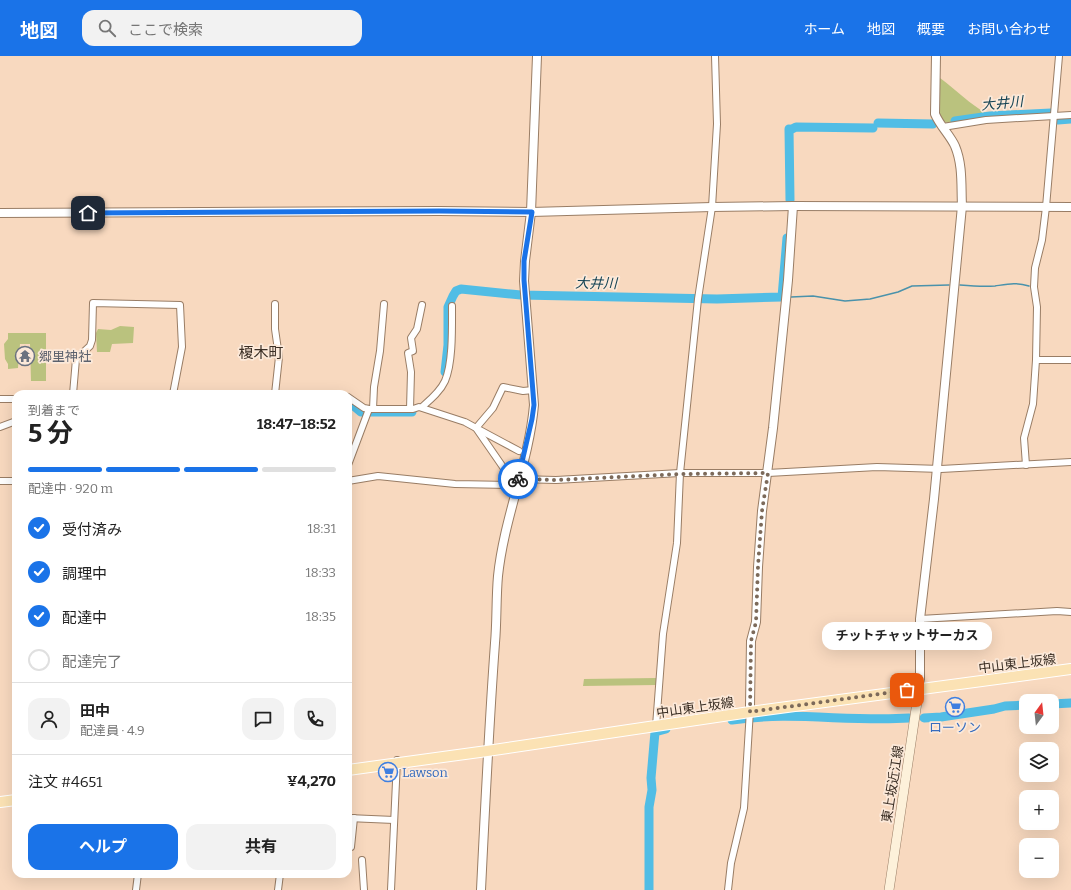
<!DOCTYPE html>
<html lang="ja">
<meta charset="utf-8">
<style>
:root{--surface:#fff;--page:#f2f2f2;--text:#222;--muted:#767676;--line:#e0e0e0;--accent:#1a73e8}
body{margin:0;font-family:Bitter,"Noto Sans JP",serif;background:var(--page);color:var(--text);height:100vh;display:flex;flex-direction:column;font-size:15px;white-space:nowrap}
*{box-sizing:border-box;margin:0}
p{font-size:13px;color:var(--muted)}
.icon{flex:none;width:22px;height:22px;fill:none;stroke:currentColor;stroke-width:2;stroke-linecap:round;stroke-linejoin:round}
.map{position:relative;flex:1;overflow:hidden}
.details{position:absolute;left:12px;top:334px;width:340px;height:488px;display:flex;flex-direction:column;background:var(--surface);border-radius:12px;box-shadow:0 4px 16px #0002}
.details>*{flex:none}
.needle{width:26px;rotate:15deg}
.fabs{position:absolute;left:1019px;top:638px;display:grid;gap:8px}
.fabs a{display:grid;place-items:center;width:40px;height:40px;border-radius:8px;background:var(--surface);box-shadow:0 4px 16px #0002;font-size:20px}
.pin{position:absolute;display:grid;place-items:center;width:34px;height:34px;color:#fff;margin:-17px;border-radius:8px;box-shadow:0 2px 6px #0006}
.courier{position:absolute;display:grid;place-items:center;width:40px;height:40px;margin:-20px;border:3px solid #1a73e8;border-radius:50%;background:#fff;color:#222;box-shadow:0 1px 5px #0007}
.bubble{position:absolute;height:28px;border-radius:12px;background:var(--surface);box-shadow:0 4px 16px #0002;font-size:13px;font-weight:700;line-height:28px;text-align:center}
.head em{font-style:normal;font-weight:700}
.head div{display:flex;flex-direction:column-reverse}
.head{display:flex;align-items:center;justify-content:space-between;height:68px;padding:0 16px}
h1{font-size:26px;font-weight:700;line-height:30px}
.bar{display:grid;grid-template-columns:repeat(4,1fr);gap:6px 4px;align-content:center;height:48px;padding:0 16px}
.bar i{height:5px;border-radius:3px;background:var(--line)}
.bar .current{background:var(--accent)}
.bar p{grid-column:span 4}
.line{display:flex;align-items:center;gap:10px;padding:0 16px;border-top:1px solid var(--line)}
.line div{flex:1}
.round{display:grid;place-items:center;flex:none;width:42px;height:42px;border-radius:12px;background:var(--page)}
ol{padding:0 16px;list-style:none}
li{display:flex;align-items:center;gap:12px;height:44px}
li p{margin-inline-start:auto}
li .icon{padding:4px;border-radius:50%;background:var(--accent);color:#fff;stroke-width:4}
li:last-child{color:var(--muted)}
li i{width:22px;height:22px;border:2px solid var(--line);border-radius:50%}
.button{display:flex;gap:8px;margin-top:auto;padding:8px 16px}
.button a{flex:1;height:46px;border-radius:12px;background:var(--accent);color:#fff;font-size:16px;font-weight:700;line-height:46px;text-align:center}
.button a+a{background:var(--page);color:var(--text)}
header{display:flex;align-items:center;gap:24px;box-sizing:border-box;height:56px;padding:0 20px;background:var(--accent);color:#fff}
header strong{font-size:19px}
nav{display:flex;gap:22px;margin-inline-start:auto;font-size:14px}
.search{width:280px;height:36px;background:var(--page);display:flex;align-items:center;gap:10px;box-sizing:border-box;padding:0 14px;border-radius:12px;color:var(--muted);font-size:15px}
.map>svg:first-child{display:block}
</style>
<header>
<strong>地図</strong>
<div class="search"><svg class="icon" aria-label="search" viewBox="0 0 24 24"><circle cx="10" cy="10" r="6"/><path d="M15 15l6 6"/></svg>ここで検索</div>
<nav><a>ホーム</a><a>地図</a><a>概要</a><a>お問い合わせ</a></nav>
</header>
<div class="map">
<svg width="1071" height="834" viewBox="0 0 1071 834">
<rect width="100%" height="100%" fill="#f8d9bf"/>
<g fill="#bac27e">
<path d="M940,22C956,34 970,48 987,58V60L958,63L954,66L947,67L941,63L939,53Z"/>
<polygon points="120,270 134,271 133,287 112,288 110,296 97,296 96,277 98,273 111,274"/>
<polygon points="8,277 46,277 46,325 31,325 30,288 20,288 18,312 8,313 8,308 5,303 4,288 8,283"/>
<polygon points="656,622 656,629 583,630 584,623"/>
</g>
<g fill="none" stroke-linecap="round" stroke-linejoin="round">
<g stroke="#4a92ab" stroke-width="1.5">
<path d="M960,229C971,230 984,231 995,230C1008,228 1016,226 1029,230"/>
<polyline points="791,241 813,240 845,245 870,243 898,236 912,230 949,229"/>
</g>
<g stroke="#51bde5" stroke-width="9">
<polyline points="1058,64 1071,63"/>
<polyline points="955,65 990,60 1051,57"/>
<polyline points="878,67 933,68"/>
<polyline points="789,73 790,144"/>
<polyline points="792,73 796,71 873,72"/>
<polyline points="445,316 448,289 448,251 453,240 456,235 461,233 521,239 717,243 782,241 787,182"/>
<polyline points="348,345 361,356 412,356"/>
<polyline points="1052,648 1071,647"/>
<polyline points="924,662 941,661 994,653 1005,650 1026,649"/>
<path d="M732,664C791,655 850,666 909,662"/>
<polyline points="649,834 649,751 652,734 651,722 655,676 666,673"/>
</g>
<g stroke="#997d65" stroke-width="8">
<g id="minor">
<polyline points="1059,0 1046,151 1042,184 1035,212 1034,231 1037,251 1036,304 1071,304"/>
<polyline points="943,71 986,64 1071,59"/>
<polyline points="73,338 76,303 90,290 92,284 93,247 180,249 182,291 173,338"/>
<polyline points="275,338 279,301 275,273 275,248"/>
<polyline points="348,341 364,352 369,353 413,353 419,351 465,366 476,372 505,414 518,423 556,424 680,417 768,417 877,411 941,413 1071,406"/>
<polyline points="0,343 16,343"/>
<path d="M422,351C430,344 440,336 445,325C453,307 452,271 452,250"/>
<polyline points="373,353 374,331 380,295 384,248"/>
<polyline points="410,353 411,316 408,297 413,295 411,282 417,273 422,249"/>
<polyline points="0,371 16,365"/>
<polyline points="519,395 476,372 493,352 503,331 523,335 533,334"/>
<polyline points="348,409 369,353"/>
<polyline points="1026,409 1024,382 1033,348 1036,304"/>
<polyline points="0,425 16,425"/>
<polyline points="348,425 378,420 455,428 517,429"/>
<polyline points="920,563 1057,555 1071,556"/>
<polyline points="656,670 663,578 677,487 680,417 698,243 712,151 717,68 715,0"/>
<polyline points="348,762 394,764"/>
<polyline points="348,791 351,791 354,762"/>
<polyline points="362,804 364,834"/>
<polyline points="136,834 138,818"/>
<polyline points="278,834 280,818"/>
<polyline points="391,834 397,704"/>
<polyline points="728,834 731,807 744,752 750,654"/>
</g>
</g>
<g stroke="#997d65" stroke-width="10">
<g id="tertiary">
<polyline points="0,157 439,155 531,156 712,151 793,150 1071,151"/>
<path d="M920,626V563L934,443L962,150C961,130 963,109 955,90C950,79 940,70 935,58L936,0"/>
<polyline points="750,650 751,585 756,566 758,511 762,455 773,372 788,224 793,150"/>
<path d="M481,834C485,751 489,669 495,587C497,564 496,542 498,520C504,462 529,406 534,349L524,225L525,205L531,156L537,0"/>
</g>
</g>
<g stroke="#997d65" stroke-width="10">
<polyline id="secondary" points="889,834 920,626"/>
</g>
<g stroke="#fff" stroke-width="12">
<g id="primary">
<polyline points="348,714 487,695 750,656 1071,613"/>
<polyline points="0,746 16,744"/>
</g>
</g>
<use href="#minor" stroke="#fff" stroke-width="6"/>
<use href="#tertiary" stroke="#fff" stroke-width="8"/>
<use href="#secondary" stroke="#fdf1da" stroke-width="9"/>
<use href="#primary" stroke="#fbe2b4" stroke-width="10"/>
</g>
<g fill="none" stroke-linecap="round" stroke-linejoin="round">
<polyline stroke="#7c6a5a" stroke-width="4" stroke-dasharray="0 7.2" points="518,423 556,424 680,418 768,417 762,455 758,510 756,566 751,585 750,656 907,634"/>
<polyline stroke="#1a73e8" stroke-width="5" points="88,157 439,155 532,156 524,205 524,224 534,349 532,363 518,423"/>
</g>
<defs>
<g id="temple-ring" transform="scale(1)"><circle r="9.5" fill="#fce9d9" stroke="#6b7280" stroke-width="1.5"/><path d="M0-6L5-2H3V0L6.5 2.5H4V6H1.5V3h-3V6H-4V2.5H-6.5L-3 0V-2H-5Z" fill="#6b7280"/></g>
<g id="supermarket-ring" transform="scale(1)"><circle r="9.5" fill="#fce9d9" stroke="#3f7fe0" stroke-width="1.5"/><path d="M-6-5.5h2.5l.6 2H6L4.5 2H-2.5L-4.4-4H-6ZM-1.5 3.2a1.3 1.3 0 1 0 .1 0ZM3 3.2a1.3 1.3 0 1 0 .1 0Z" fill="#3f7fe0"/></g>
</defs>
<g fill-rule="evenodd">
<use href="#temple-ring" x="25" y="300"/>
<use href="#supermarket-ring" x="955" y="651"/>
<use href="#supermarket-ring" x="388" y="716"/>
</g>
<g text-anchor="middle" stroke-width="3.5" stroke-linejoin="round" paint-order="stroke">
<g font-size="13" fill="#5b616d" stroke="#fce9d9" text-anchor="start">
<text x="39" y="305">郷里神社</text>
</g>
<g font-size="13" fill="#3a2e24" stroke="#fce9d9">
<text transform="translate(1017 607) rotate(-7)" y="5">中山東上坂線</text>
<text transform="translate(695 651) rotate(-8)" y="5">中山東上坂線</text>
<text transform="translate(892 728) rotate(-81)" y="5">東上坂近江線</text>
</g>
<g font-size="13" fill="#366cbe" stroke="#fce9d9">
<text x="955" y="676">ローソン</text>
<text x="402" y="721" text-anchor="start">Lawson</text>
</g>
<g font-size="14" font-style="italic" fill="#144354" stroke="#fce9d9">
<text transform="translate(1002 47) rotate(-5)" y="5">大井川</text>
<text transform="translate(596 227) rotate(1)" y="5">大井川</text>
</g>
<g font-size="15" fill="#3a2e24" stroke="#fce9d9">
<text x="261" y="302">榎木町</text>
</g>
</g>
</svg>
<div class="fabs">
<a><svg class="needle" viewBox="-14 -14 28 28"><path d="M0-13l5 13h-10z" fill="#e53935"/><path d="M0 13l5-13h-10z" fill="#767676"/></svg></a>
<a><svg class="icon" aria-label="layers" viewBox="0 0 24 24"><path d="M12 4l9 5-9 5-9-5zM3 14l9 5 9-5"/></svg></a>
<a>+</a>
<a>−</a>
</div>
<div class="pin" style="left:907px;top:634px;background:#ea580c"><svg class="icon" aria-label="bag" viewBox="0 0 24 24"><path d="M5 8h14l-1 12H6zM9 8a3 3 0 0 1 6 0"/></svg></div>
<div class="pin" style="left:88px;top:157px;background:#1f2937"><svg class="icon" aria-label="home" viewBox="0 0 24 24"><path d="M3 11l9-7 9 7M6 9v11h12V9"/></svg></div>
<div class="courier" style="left:518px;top:423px"><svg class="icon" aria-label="bike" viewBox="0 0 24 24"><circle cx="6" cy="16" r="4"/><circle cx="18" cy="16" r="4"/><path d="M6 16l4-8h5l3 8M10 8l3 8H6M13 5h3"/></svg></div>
<div class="bubble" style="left:822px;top:566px;width:170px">チットチャットサーカス</div>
<section class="details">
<div class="head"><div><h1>5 分</h1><p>到着まで</p></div><em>18:47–18:52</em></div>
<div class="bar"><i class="current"></i><i class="current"></i><i class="current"></i><i></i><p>配達中 · 920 m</p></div>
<ol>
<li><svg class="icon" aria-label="check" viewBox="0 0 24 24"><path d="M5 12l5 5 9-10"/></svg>受付済み<p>18:31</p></li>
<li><svg class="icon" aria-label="check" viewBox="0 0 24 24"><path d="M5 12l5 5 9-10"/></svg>調理中<p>18:33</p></li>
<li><svg class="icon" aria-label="check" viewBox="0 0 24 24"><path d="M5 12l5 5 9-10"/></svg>配達中<p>18:35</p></li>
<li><i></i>配達完了</li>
</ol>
<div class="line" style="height:72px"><a class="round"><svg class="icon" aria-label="person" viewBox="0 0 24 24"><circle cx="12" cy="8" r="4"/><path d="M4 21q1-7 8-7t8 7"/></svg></a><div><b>田中</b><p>配達員 · 4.9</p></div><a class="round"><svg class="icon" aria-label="chat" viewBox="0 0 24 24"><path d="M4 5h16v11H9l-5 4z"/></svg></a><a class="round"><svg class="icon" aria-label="phone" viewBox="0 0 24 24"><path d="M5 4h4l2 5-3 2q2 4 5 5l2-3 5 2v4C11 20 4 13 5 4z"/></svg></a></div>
<div class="line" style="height:52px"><div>注文 #4651</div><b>¥4,270</b></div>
<div class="button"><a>ヘルプ</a><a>共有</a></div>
</section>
</div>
